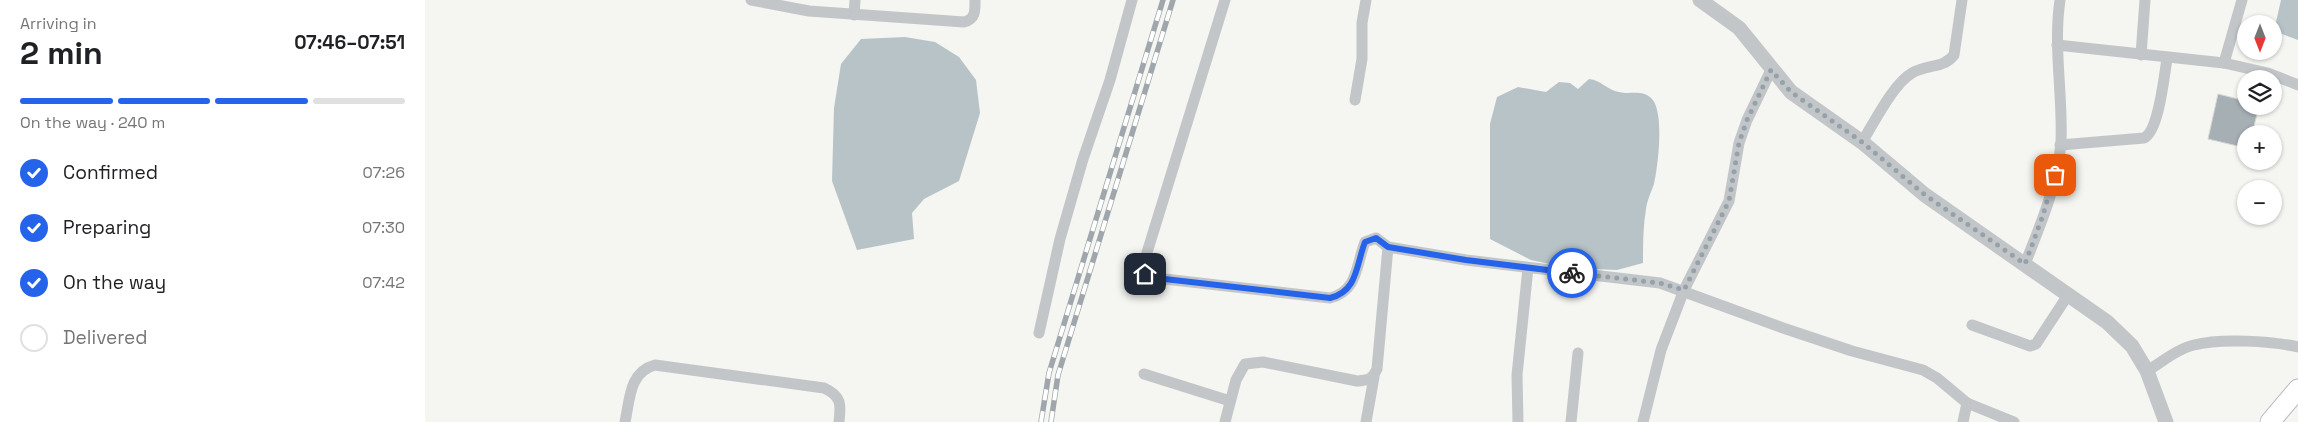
<!DOCTYPE html>
<meta charset="utf-8">
<style>
:root{--surface:#fff;--page:#f2f2f2;--text:#202124;--muted:#757577;--line:#e0e0e0;--accent:#2563eb}
body{margin:0;font-family:"Space Grotesk",sans-serif;background:var(--page);color:var(--text);height:100vh;display:flex;flex-direction:column;font-size:19px;white-space:nowrap}
*{box-sizing:border-box;margin:0}
p{font-size:16px;color:var(--muted)}
.icon{flex:none;width:28px;height:28px;fill:none;stroke:currentColor;stroke-width:2;stroke-linecap:round;stroke-linejoin:round}
.map{position:relative;flex:1;overflow:hidden}
.details{display:flex;flex-direction:column;background:var(--surface);width:425px}
.details>*{flex:none}
.needle{width:32px;rotate:180deg}
.tools{position:absolute;left:1812px;top:15px;display:grid;gap:10px}
.tools a{display:grid;place-items:center;width:45px;height:45px;border-radius:50%;background:var(--surface);box-shadow:0 1px 4px #0004;font-size:25px}
.pin{position:absolute;display:grid;place-items:center;width:42px;height:42px;color:#fff;margin:-21px;border-radius:10px;box-shadow:0 2px 8px #0006}
.courier{position:absolute;display:grid;place-items:center;width:50px;height:50px;margin:-25px;border:4px solid #2563eb;border-radius:50%;background:#fff;color:#222;box-shadow:0 1px 6px #0007}
.overview em{font-style:normal;font-weight:700}
.overview div{display:flex;flex-direction:column-reverse}
.overview{display:flex;align-items:center;justify-content:space-between;height:85px;padding:0 20px}
h1{font-size:32px;font-weight:700;line-height:38px}
.bar{display:grid;grid-template-columns:repeat(4,1fr);gap:8px 5px;align-content:center;height:60px;padding:0 20px}
.bar i{height:6px;border-radius:4px;background:var(--line)}
.bar .on{background:var(--accent)}
.bar p{grid-column:span 4}
ol{padding:0 20px;list-style:none}
li{display:flex;align-items:center;gap:15px;height:55px}
li p{margin-inline-start:auto}
li .icon{padding:5px;border-radius:50%;background:var(--accent);color:#fff;stroke-width:4}
li:last-child{color:var(--muted)}
li i{width:28px;height:28px;border:2px solid var(--line);border-radius:50%}
main{display:flex;flex:1;min-height:0}
.map>svg:first-child{display:block}
</style>
<main>
<section class="details">
<div class="overview"><div><h1>2 min</h1><p>Arriving in</p></div><em>07:46–07:51</em></div>
<div class="bar"><i class="on"></i><i class="on"></i><i class="on"></i><i></i><p>On the way · 240 m</p></div>
<ol>
<li><svg class="icon" aria-label="check" viewBox="0 0 24 24"><path d="M5 12l5 5 9-10"/></svg>Confirmed<p>07:26</p></li>
<li><svg class="icon" aria-label="check" viewBox="0 0 24 24"><path d="M5 12l5 5 9-10"/></svg>Preparing<p>07:30</p></li>
<li><svg class="icon" aria-label="check" viewBox="0 0 24 24"><path d="M5 12l5 5 9-10"/></svg>On the way<p>07:42</p></li>
<li><i></i>Delivered</li>
</ol>
</section>
<div class="map">
<svg width="1873" height="422" viewBox="0 0 1873 422">
<rect width="100%" height="100%" fill="#f5f5f1"/>
<g fill="#b7c3c7">
<polygon points="1856,0 1873,0 1873,40 1849,31"/>
<polygon points="480,37 510,42 534,57 551,80 555,113 534,181 499,199 487,213 489,239 432,250 407,181 409,108 416,64 436,39"/>
<path d="M1164,79C1176,80 1182,90 1194,92C1206,95 1216,89 1226,98C1240,110 1233,167 1229,184C1226,192 1222,201 1221,209C1218,227 1218,245 1218,263L1192,270L1143,268L1106,260L1065,239V124L1072,97L1093,87L1121,92L1134,82L1145,83L1153,89Z"/>
</g>
<polygon fill="#a6afb4" stroke="#d6d6d3" points="1793,94 1821,101 1821,106 1834,106 1827,134 1821,134 1821,148 1783,139"/>
<g fill="none" stroke-linecap="round" stroke-linejoin="round">
<g stroke="#b5b9bd" stroke-width="21">
<polyline id="primary" points="1845,422 1873,389"/>
</g>
<g stroke="#c2c6c9" stroke-width="11">
<path d="M326,0L384,11L539,22C551,19 550,10 550,0"/>
<path d="M800,0L720,259L718,269L720,274L731,278L905,298C933,291 931,265 940,242L951,238L963,247L1041,260L1235,283L1358,328L1427,351L1498,370L1512,378L1542,403L1589,422"/>
<polyline points="429,15 430,0"/>
<polyline points="1632,45 1799,63 1843,73 1873,85"/>
<polyline points="1716,55 1720,0"/>
<polyline points="1799,63 1817,0"/>
<polyline points="930,100 937,59 937,23 941,0"/>
<path d="M1437,142C1449,123 1468,84 1487,73C1502,64 1518,69 1529,55L1537,0"/>
<path d="M1635,145L1719,138C1734,131 1739,76 1742,59"/>
<path d="M1600,264C1615,226 1633,184 1636,142C1638,95 1628,47 1635,0"/>
<polyline points="1547,325 1605,346 1611,344 1643,295"/>
<polyline points="614,333 635,239 658,159 685,80 707,0"/>
<path d="M1722,371C1737,362 1752,349 1769,345C1795,338 1847,341 1873,347"/>
<polyline points="719,374 805,401"/>
<path d="M200,422C205,399 204,372 230,365L399,388C417,396 416,405 414,422"/>
<path d="M800,422L811,380L820,364L838,362L932,381C943,380 947,380 952,369L963,247"/>
<polyline points="941,422 949,377"/>
<polyline points="1093,422 1092,375 1103,268"/>
<polyline points="1146,422 1153,353"/>
<polyline points="1218,422 1236,350 1259,290 1304,201 1314,143 1322,120 1346,70"/>
<polyline points="1538,422 1542,403"/>
</g>
<polyline stroke="#c2c6c9" stroke-width="15" points="1275,0 1314,28 1366,92 1437,142 1500,195 1682,322 1707,346 1722,371 1741,422"/>
<use href="#primary" stroke="#fff" stroke-width="19"/>
<g stroke="#a0a7ac" stroke-width="5.5">
<g id="rail">
<polyline points="616,422 624,373 738,0"/>
<polyline points="626,422 633,375 748,0"/>
</g>
</g>
<use href="#rail" stroke="#fff" stroke-width="4" stroke-dasharray="11" stroke-linecap="butt"/>
</g>
<g fill="none" stroke-linecap="round" stroke-linejoin="round">
<polyline stroke="#96a2a9" stroke-width="5" stroke-dasharray="0 9" points="1147,273 1235,283 1259,290 1304,201 1314,143 1322,120 1346,70 1366,92 1437,142 1500,195 1600,264 1617,218 1630,175"/>
<path stroke="#2563eb" stroke-width="6" d="M720,274L731,278L905,298C933,291 931,265 940,242L951,238L963,247L1041,260L1147,273"/>
</g>
</svg>
<div class="tools">
<a><svg class="needle" viewBox="-14 -14 28 28"><path d="M0-13l5 13h-10z" fill="#e53935"/><path d="M0 13l5-13h-10z" fill="#757577"/></svg></a>
<a><svg class="icon" aria-label="layers" viewBox="0 0 24 24"><path d="M12 4l9 5-9 5-9-5zM3 14l9 5 9-5"/></svg></a>
<a>+</a>
<a>−</a>
</div>
<div class="pin" style="left:1630px;top:175px;background:#ea580c"><svg class="icon" aria-label="bag" viewBox="0 0 24 24"><path d="M5 8h14l-1 12H6zM9 8a3 3 0 0 1 6 0"/></svg></div>
<div class="pin" style="left:720px;top:274px;background:#1f2937"><svg class="icon" aria-label="home" viewBox="0 0 24 24"><path d="M3 11l9-7 9 7M6 9v11h12V9"/></svg></div>
<div class="courier" style="left:1147px;top:273px"><svg class="icon" aria-label="bike" viewBox="0 0 24 24"><circle cx="6" cy="16" r="4"/><circle cx="18" cy="16" r="4"/><path d="M6 16l4-8h5l3 8M10 8l3 8H6M13 5h3"/></svg></div>
</div>
</main>
